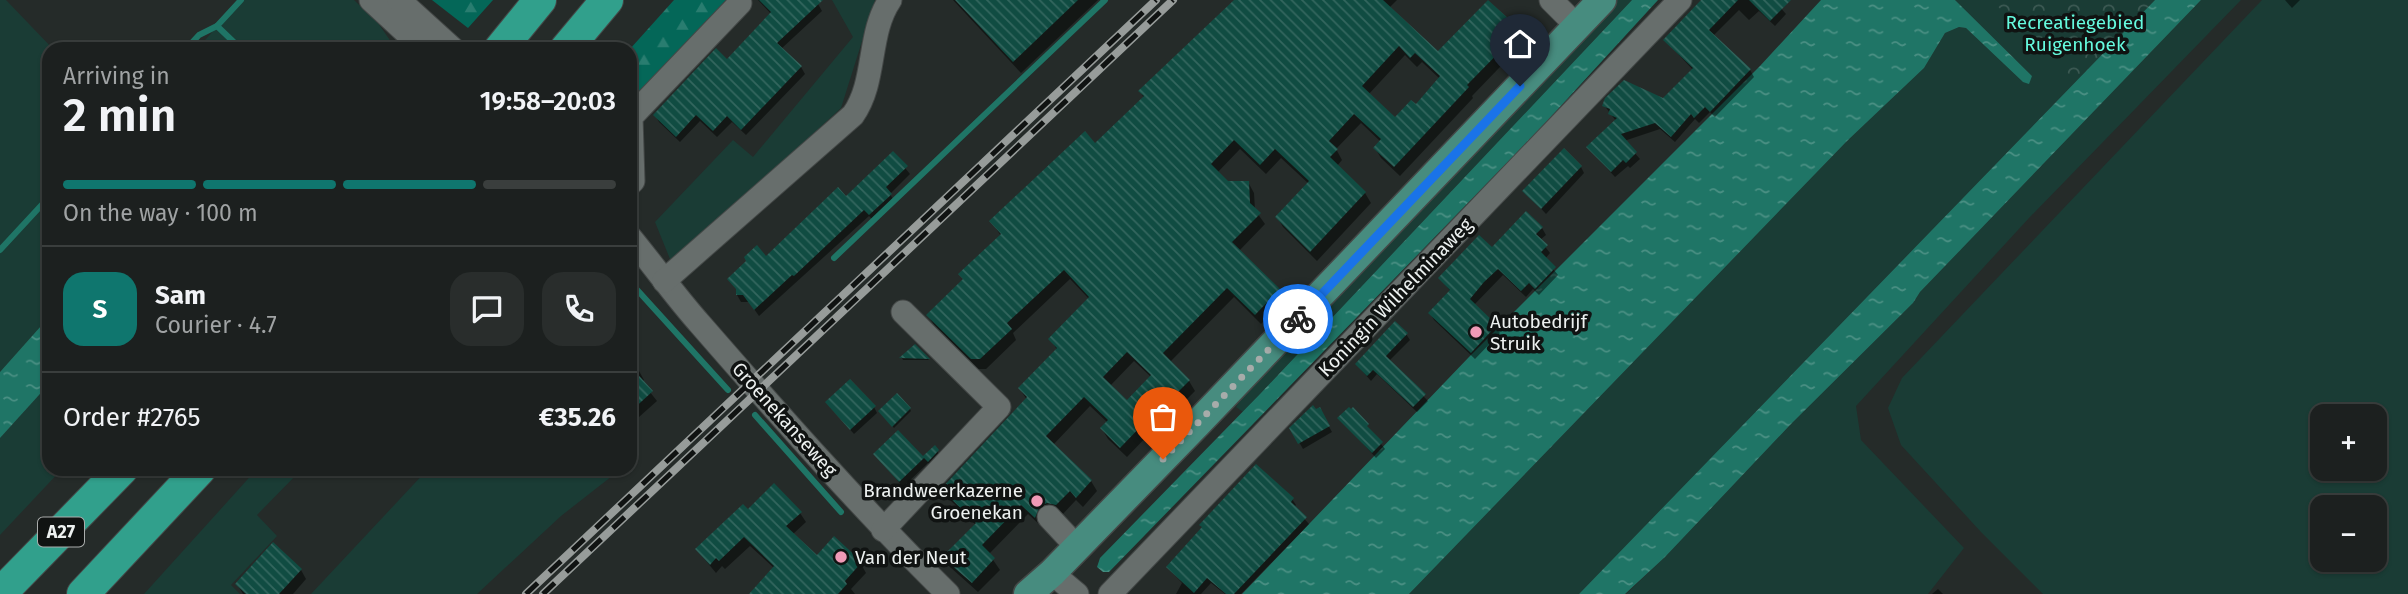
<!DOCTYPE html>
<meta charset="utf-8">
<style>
:root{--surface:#1c201f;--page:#292d2c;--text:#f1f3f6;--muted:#a0a3a4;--line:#3a3e3d;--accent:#0f766e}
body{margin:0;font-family:"Fira Sans",sans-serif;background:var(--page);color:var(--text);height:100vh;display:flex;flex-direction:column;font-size:26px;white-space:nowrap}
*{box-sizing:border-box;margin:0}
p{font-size:23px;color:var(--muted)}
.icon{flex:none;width:38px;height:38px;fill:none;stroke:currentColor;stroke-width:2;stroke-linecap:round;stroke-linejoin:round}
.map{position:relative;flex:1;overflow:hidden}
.side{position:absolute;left:42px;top:42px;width:595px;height:434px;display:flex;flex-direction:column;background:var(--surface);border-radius:21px;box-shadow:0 2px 5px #0004,0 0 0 2px var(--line)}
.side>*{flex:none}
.tools{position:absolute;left:2310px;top:404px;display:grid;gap:14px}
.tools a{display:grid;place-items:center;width:77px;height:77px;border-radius:14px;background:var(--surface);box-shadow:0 2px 5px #0004,0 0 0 2px var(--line);font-size:35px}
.pin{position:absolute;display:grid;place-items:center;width:60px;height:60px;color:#fff;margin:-72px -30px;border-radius:50% 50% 50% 0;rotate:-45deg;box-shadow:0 0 7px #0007}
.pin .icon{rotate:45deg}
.courier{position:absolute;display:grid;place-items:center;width:70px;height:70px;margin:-35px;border:5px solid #1a73e8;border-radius:50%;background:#fff;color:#222;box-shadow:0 2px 9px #0007}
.headline em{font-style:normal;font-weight:600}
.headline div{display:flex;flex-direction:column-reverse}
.headline{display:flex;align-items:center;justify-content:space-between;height:119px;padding:0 21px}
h1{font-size:46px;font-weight:600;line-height:52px}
.bar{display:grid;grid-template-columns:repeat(4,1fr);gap:10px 7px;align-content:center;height:84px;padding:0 21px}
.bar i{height:9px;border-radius:5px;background:var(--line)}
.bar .current{background:var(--accent)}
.bar p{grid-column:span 4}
.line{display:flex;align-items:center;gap:18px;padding:0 21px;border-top:2px solid var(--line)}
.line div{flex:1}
.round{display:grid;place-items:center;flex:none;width:74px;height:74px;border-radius:21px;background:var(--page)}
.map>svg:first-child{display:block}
</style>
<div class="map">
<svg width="2408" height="594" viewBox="0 0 2408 594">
<defs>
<pattern id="forest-firs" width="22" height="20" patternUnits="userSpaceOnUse" patternTransform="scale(1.75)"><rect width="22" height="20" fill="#046758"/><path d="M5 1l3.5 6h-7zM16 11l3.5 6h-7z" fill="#297d70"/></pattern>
<pattern id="park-crowns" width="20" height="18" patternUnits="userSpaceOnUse" patternTransform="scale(1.75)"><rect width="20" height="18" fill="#1a3c35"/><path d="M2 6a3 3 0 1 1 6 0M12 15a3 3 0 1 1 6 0" fill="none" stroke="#3c5953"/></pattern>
<pattern id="water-ripples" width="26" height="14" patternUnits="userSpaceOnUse" patternTransform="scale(1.75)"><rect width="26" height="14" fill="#1f7566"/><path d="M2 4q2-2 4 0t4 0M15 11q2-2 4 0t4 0" fill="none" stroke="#4b9084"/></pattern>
<pattern id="building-back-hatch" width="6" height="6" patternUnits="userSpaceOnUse" patternTransform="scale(1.75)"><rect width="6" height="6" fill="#104c42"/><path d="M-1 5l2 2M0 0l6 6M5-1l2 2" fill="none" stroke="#33665e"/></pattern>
</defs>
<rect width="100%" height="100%" fill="#252b29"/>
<g fill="#1a3c35" fill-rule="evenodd">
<polygon points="0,0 6,0 53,49 49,49 49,317 0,372"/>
<polygon points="241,0 354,0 378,23 396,49 197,49"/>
<polygon points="832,0 875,0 841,108 672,264 655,222 733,140 753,157 853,37"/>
<polygon points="1616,0 1632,0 1243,412 1236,407 1248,387"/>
<polygon points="1955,0 2155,0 1579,594 1409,594 1847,141 1924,68 1945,33 1959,27 1966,28 2023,82 2032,76"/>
<polygon points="2201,0 2241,0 2029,218 1856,406 1861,440 1964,548 1928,594 1626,594 1665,557 1790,425 1913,303 1920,292"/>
<path d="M2262,0H2408V594H2043L1981,532L1901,445L1888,408L1902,378ZM2322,416H2375V469H2322ZM2322,508H2375V560H2322Z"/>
<polygon points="49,384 49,469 62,469 0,535 0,438"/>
<polygon points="257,469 302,469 257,515 277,536 231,585 240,594 144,594"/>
<polygon points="428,469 621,469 561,516 477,594 311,594"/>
</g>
<g fill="url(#forest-firs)">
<polygon points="432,0 493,0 468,28"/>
<polygon points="674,0 726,0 633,99 630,99 630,49"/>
</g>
<polygon fill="url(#park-crowns)" points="1991,0 2155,0 2076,81"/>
<g fill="url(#water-ripples)">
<polygon points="1632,0 1658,0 1536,133 1109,572 1103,572 1097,567 1100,558 1260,394"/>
<polygon points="1821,0 1955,0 2032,76 2029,84 2023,82 1966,28 1959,27 1945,33 1924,68 1847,141 1409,594 1242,594 1469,357 1760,66"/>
<polygon points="2155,0 2201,0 1920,292 1913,303 1790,425 1665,557 1625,594 1579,594"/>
<polygon points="49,317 49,384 0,438 0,372"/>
</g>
<g fill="#0007" fill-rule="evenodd">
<polygon points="758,0 814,0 818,4 822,11 781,49 801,67 805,74 746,135 732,122 717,137 700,121 680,142 659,122 655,115 727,61 771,14"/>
<polygon points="953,0 1098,0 1021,73"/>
<path d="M1237,0H1397L1389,8L1438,54L1519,31L1525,41L1472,96L1473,98L1400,176L1381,158L1375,148L1381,142L1361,123L1336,149L1342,160L1337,166L1365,193L1371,203L1317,261L1283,227L1277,217L1309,184L1281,158L1266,174L1240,149L1217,173L1227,183L1248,182L1254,193L1255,210L1265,224L1239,251L1278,290L1284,300L1261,324L1234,297L1170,362L1189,381L1195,391L1180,406L1178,404L1127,457L1108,439L1102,429L1108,423L1090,406L1053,445L1091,481L1097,491L1083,507L1076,500L1062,515L1045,517L1041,526L1028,514L989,554L1000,570L978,592L950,567L944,557L976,525L949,499L943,489L1027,400L1020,389L1057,350L1051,339L1089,299L1070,279L1013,333L1016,340L986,369H978L934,325L928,315L964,281L1001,236L991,221L1095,145L1144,98L1140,91ZM1405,55L1417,67L1422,62L1440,79L1416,106L1395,120L1368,95ZM1134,361L1151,377L1127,402L1110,386Z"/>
<polygon points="1703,0 1774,0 1786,14 1775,26 1759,11 1749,20 1739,10 1713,36 1750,70 1754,77 1715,117 1710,112 1699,123 1695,119 1675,142 1660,129 1624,141 1640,159 1630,168 1628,166 1615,177 1588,148 1616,121 1604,105 1663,100 1693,70 1665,40"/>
<polygon points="2285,0 2300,0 2292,8"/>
<polygon points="893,153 910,174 890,194 894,201 874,221 869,216 759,316 749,302 741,302 737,295 766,258 846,198"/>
<polygon points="1581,167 1584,173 1546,214 1525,191"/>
<polygon points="1542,228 1546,235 1540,240 1550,253 1545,259 1558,275 1539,295 1533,289 1526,297 1503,275 1474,305 1500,333 1475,359 1434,320 1430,313 1451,292 1440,278 1492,249"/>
<polygon points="1406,334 1410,340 1389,361 1428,401 1417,412 1377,374 1371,381 1357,365"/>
<polygon points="915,346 929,360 903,360 902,358"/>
<polygon points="630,361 639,371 644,380 642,382 657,401 630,425"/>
<polygon points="830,407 874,407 877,413 854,434"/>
<polygon points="910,409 911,411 894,428 881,413"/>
<polygon points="1319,409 1332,432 1303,449 1291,428"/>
<polygon points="1353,409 1385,449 1376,458 1340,418"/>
<polygon points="935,448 941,457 932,467 928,463 903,487 875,454 922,459"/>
<polygon points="386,469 403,469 395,477"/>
<polygon points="1292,499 1296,505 1294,507 1309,524 1241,594 1225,594 1211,583 1201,594 1176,594 1182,583 1168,568"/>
<polygon points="748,512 800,513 806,522 792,535 817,557 834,539 861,564 866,573 851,589 855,594 751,594 774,568 750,546 725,569 722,566 716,573 697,550"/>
<polygon points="274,544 301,570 306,579 293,594 243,594 237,584"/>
<polygon points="1938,589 1943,594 1932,594"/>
</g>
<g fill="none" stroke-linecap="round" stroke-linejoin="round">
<g stroke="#1f7566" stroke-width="6">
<polyline points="186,49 199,35 217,26"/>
<polyline points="241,49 217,26 241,0"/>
<polyline points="0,250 49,197"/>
<polyline points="834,258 1105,0"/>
<polyline points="630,282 728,390"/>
<polyline points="755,415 841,512"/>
</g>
</g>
<g fill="url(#building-back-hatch)" fill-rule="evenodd">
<polygon points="759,0 823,0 777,43 802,66 741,130 727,116 713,131 696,115 676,137 653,115 716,48 727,59 771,12"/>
<polygon points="955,0 1078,0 1013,62"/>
<path d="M1234,0H1383L1438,51L1488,0L1521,30L1467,85L1469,87L1394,167L1373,148L1381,139L1354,114L1329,141L1338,149L1330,157L1366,192L1310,252L1275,217L1309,181L1275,149L1260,165L1234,140L1211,164L1228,181H1249L1250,203L1261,213L1232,242L1280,289L1255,315L1227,288L1163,353L1190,380L1173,397L1171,395L1120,448L1100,428L1108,420L1084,397L1046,436L1092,480L1076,498L1070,491L1056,505L1047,503L1040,506L1035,518L1021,505L982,545L995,558L972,583L942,557L976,523L941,489L1027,397L1018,388L1057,348L1048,339L1089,297L1064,270L1007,323L1012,329L980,359H971L926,315L963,279L958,274L1001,234L989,221L1085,131L1095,143L1144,96L1138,91ZM1399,46L1410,58L1415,53L1440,76L1416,104L1411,100L1395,117L1362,86ZM1127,352L1151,375L1127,400L1103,377Z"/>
<polygon points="1701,0 1738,0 1709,30 1751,69 1710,112 1705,107 1694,118 1691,114 1671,137 1655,123 1621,134 1637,152 1626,163 1623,160 1611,172 1586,147 1617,118 1608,114 1610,109 1602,106 1605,98 1624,80 1663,98 1693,68 1663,40"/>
<polygon points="1749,0 1791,0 1770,21"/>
<polygon points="1564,148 1582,166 1541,209 1522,191"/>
<polygon points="893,151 908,166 886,187 892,194 869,215 864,210 794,276 792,275 754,310 743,295 736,295 736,289 727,279 746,261 744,257 757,245 766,256 838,187 846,196"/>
<polygon points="1526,211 1543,227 1536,234 1548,245 1541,252 1556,267 1535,289 1529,283 1521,291 1498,269 1484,282 1470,299 1497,325 1471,353 1428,313 1450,290 1438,278 1479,235 1492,247"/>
<polygon points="1395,321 1408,333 1386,356 1426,394 1413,407 1373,370 1367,376 1355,364"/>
<polygon points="915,344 930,359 899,358"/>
<polygon points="630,366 653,391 630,412"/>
<polygon points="850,379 876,406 850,430 825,402"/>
<polygon points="897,393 911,408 892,427 878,411"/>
<polygon points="1313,405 1316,409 1320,407 1330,426 1298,444 1289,428"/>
<polygon points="1349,407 1351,409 1353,407 1369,424 1367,426 1383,442 1372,453 1337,418"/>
<polygon points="898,430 923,456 935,445 939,450 928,462 924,458 899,482 873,454"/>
<polygon points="1256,464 1294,498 1291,502 1307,517 1234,594 1226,594 1207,578 1194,593 1166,567 1202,527 1199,525"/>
<polygon points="774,483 802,512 786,526 817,555 834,536 862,562 845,581 847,584 838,594 749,594 774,566 744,537 719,561 716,558 710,565 695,549 743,504 748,509"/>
<polygon points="273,542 302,569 279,594 246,594 235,584"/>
</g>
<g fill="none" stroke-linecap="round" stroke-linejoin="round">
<g stroke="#444847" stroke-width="25">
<g id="minor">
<polyline points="371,0 424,49"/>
<polyline points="399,0 453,49"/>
<polyline points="1551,0 1577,26"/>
<polyline points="630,184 633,181 631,117 740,3"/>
<path d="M630,237C654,266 675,296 700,324C780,416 861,508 948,594"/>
<path d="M664,281L853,115C877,81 867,34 890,0"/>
<polyline points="1049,517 1077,547"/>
<polyline points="883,530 999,407 903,312"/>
<polyline points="1052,573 1077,594"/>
<polyline points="1110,594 1680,0"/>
</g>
</g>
<g stroke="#444847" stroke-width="31">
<polyline id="major" points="1028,594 1052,573 1197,424 1602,0"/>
</g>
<g stroke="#444847" stroke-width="34">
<g id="highway">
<polyline points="500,49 540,0"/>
<polyline points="566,49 607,0"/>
<polyline points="0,594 122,469"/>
<polyline points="83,594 200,469"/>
</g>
</g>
<use href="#minor" stroke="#676e6c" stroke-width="23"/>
<use href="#major" stroke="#478c7f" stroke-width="28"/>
<use href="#highway" stroke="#31a08c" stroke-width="32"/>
<g stroke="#979c9a" stroke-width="8">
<g id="rail">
<polyline points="526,594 1156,0"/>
<polyline points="543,594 1173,0"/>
</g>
</g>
<use href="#rail" stroke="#101312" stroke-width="5" stroke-dasharray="16" stroke-linecap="butt"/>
</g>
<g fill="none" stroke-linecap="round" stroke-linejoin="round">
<polyline stroke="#a7acaa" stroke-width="7" stroke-dasharray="0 12.6" points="1163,459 1298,319"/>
<polyline stroke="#1a73e8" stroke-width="9" points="1298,319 1520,86"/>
</g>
<g fill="#f09ab7" stroke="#101312" stroke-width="2.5">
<circle cx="1476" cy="332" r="7"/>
<circle cx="1037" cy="501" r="7"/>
<circle cx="841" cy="557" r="7"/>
</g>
<g text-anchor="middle" stroke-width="7" stroke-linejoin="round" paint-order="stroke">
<rect fill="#101312" stroke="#abaead" stroke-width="2" x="38" y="517.5" width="46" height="29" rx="5"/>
<g font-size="18" font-weight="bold" fill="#edf1f0">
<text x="61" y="538">A27</text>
</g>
<g font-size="19" fill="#65fade" stroke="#101312">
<text x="2075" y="29">Recreatiegebied<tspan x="2075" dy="22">Ruigenhoek</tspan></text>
</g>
<g font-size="19" fill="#edf1f0" stroke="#101312">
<text transform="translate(1395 297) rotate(-46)" y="7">Koningin Wilhelminaweg</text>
<text transform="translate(785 419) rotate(48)" y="7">Groenekanseweg</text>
</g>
<g font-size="19" fill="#edf1f0" stroke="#101312" text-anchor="start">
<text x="1490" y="328">Autobedrijf<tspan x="1490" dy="22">Struik</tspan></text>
<text x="1023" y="497" text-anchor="end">Brandweerkazerne<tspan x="1023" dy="22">Groenekan</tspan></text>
<text x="855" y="564">Van der Neut</text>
</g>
</g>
</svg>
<div class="tools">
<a>+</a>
<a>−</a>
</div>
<div class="pin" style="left:1163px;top:459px;background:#ea580c"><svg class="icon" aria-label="bag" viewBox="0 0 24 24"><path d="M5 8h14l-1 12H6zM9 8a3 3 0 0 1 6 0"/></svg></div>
<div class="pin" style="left:1520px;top:86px;background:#1f2937"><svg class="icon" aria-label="home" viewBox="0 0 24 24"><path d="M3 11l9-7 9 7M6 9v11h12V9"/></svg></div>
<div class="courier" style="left:1298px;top:319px"><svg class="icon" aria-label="bike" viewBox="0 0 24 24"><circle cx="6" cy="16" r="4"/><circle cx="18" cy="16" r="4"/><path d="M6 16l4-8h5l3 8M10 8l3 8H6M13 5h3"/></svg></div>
<section class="side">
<div class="headline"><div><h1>2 min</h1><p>Arriving in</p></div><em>19:58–20:03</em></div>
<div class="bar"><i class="current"></i><i class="current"></i><i class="current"></i><i></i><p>On the way · 100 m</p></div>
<div class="line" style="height:126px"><b class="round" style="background:var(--accent);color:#fff">S</b><div><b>Sam</b><p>Courier · 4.7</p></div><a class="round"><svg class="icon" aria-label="chat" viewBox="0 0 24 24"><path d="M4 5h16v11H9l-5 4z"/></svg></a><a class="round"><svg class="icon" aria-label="phone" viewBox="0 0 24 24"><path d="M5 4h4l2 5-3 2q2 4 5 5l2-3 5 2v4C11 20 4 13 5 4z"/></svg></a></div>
<div class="line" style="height:91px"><div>Order #2765</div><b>€35.26</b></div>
</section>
</div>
